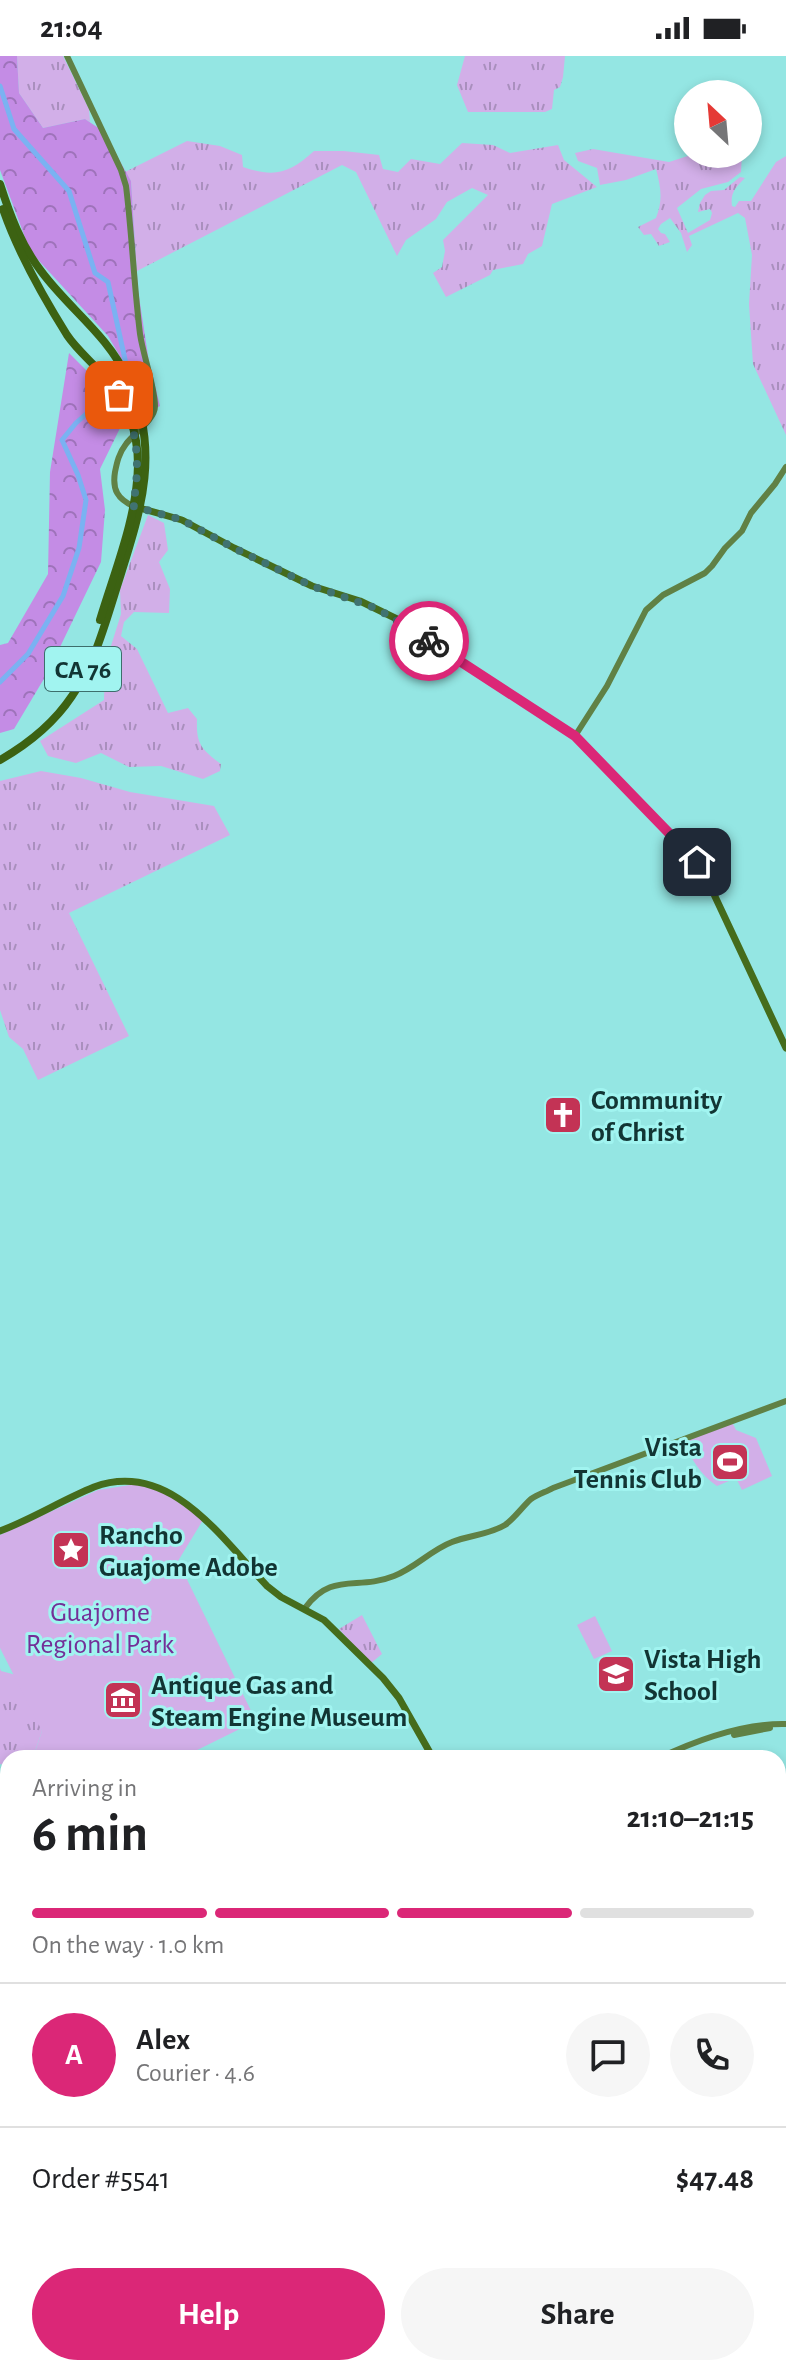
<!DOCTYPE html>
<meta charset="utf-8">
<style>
:root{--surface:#fff;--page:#f6f6f6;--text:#202124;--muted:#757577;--line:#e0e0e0;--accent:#db2777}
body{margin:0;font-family:"Alegreya Sans",sans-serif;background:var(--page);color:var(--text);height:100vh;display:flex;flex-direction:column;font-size:30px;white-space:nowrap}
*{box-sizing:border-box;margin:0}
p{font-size:26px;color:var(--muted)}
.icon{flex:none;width:44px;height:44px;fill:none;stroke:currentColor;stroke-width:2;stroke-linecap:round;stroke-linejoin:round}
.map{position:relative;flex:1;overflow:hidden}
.side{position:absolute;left:0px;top:1694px;width:786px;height:626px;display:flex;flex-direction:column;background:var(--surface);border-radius:24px 24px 0 0;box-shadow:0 4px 12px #0003}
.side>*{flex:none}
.needle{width:52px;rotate:334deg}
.tools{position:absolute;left:674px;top:24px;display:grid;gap:16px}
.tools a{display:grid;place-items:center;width:88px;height:88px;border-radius:50%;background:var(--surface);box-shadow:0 4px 12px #0003;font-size:40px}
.pin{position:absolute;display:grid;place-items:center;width:68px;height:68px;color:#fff;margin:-34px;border-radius:16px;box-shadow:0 4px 12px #0006}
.courier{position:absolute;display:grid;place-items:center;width:80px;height:80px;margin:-40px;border:6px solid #db2777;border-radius:50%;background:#fff;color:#222;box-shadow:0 2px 10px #0007}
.head em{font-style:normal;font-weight:700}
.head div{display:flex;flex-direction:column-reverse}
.head{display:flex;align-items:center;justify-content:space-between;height:136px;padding:0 32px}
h1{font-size:52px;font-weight:700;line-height:60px}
.bar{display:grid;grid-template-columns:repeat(4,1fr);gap:12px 8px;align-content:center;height:96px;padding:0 32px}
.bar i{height:10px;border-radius:6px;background:var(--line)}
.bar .on{background:var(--accent)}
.bar p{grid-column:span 4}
.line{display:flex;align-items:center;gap:20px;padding:0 32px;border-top:2px solid var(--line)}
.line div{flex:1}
.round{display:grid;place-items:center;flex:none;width:84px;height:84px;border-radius:42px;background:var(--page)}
.action{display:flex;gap:16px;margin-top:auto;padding:16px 32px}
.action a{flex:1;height:92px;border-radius:48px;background:var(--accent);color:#fff;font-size:32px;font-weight:700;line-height:92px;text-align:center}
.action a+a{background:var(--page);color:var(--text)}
.status{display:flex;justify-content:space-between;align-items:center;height:56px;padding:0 40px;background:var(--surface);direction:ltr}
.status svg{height:22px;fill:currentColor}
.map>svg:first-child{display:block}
</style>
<div class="status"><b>21:04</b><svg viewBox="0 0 49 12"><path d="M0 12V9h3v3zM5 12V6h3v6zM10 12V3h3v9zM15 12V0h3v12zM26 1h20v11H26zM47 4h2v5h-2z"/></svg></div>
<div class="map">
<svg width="786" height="2319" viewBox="0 0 786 2319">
<defs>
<pattern id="grass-tufts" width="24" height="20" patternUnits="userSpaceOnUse" patternTransform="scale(2)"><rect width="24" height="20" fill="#d2afe8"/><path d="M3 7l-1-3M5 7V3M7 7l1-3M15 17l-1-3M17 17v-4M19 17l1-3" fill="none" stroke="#a98fbd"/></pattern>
<pattern id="forest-crowns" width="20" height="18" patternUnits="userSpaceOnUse" patternTransform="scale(2)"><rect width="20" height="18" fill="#c48ce5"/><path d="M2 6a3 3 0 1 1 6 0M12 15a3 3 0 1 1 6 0" fill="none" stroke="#9e73ba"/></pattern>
</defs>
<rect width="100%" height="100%" fill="#94e6e3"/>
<g fill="url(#grass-tufts)">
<polygon points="17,0 63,0 89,53 90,66 85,63 43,72 19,37"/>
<polygon points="465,0 565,0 563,21 560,31 554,34 552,53 545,56 468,56 457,29"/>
<path d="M187,85L220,90L242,99L243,111C275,122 290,117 314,95H344L379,99L383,113L398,116L411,103L440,108L462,87L493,89L510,97L558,89L564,104L597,131L552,148L542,190L528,198L523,208L493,214L490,219L446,241L433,217L442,211L445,195L443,184L488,139L472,132L447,146L436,163L406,184L397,200L356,116L342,109L137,215L131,125L125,116Z"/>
<path d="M593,93L669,106L694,98H742L741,116L728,126L701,133L677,152L688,177L710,164L712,157L710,153L698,156L700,147L705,139L711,135L724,134L740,121L745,122C736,131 730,137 732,150L735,151L739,145H751L776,106L786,100V379L753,308L749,248L752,199L745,162L738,157L689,180L692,189L687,196L681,177L670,162L661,168L658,173L661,177L665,178L670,186L659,190L651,178L644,179L638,171L656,162C663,144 661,132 656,113L626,124L600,129L597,112L578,105L575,97Z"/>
<path d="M148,459L164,467L168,494L159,506L170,533L169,557L134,556L124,566L121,580L137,593L168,657L188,652L197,663C196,688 201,693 221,708L220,715L203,723L161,710L129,711L101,697L76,707L48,700L40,685L104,644L105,609L121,558L120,534Z"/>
<polygon points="41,715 81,722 130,736 214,750 230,779 69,857 129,980 38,1024 23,993 9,981 0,954 0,725"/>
<polygon points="0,1548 42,1675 33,1701 8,1702 8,1710 0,1708 0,1612 1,1615 20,1620"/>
<polygon points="362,1559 382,1598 370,1608 339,1573"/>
</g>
<g fill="url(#forest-crowns)">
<polygon points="0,0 17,0 19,37 43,72 85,63 103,75 131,125 138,234 149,306 160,350 146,357 134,324 108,280 30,195 0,114"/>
<polygon points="69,297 104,332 123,366 100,413 105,454 101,506 48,616 14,673 0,677 0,589 8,587 48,518 50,416"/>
</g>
<g fill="#d2afe8">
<path d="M732,1366L736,1374L756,1382L772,1420L742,1434L736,1422L717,1430C700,1419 692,1402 681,1385Z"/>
<polygon points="137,1428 165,1435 203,1464 178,1505 256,1665 181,1702 33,1702 42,1675 0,1592 0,1479 98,1434"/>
<polygon points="595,1560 612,1595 594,1603 577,1569"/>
<polygon points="8,1778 8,1881 0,1880 0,1803"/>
</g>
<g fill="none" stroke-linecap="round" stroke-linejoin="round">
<polyline stroke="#7ab2f2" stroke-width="5" points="0,30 14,73 69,135 95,217 108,226 126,308 111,336 76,367 62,384 78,419 86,444 79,492 63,540 28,598 0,626"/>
<g stroke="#608145" stroke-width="6">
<path d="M67,0L121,114L126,130C132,179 134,229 140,278C143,299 155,331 155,350C155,364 134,377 126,388C119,397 117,406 115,416C112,434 118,443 133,450"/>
<polyline points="575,680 607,630 646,554 663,539 705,517 712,510 725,492 742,475 751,457 775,428 786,411"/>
<path d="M305,1552C332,1515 357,1535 394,1520C415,1512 431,1494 452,1486C469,1479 489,1479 505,1469C515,1462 522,1451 531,1443C538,1438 546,1436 553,1432L786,1345"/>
<polyline points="734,1679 770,1672"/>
<path d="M659,1702C697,1684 743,1667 786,1668"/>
<polyline points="0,1956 8,1960"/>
<polyline points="0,1962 8,1965"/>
<polyline points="778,2031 786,2019"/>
<polyline points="41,2312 42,2319"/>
</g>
<g stroke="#456c1c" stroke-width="7">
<polyline points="136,451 182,464 234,492 312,530 360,545 397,563 575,680 690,798 704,817 786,992"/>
<path d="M0,1475C32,1463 62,1444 94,1431C170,1403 222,1483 267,1530L281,1541L324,1564L383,1622L399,1642L433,1702"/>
<polyline points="0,2113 8,2109"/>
<polyline points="778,2302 786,2318"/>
<polyline points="424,2312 429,2319"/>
</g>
<g stroke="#3c6212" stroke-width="8">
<path d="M0,128C10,159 21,189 41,215C70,254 107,278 128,323C164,400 137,465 114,540C103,575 93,610 72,640C54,667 28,688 0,704"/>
<path d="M3,153C18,197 42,239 67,279C77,294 92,306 104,320C127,344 138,376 138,409C137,462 115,514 100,564"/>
</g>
<polyline stroke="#31605e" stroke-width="2" points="505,2312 510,2319"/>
<g stroke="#31605e" stroke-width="2" stroke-dasharray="10 10" stroke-linecap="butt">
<polyline points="0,2225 8,2207"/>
<polyline points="507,2312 512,2319"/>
</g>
</g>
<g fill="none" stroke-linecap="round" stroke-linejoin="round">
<path stroke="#407371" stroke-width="8" stroke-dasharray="0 14.4" d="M119,339C139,374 140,411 133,450L182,464L234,492L312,530L378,553L429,585"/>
<polyline stroke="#db2777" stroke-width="10" points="429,585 575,680 697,806"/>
</g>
<defs>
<g id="church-square" transform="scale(2)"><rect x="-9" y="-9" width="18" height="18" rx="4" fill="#c33355" stroke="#a1f4f0"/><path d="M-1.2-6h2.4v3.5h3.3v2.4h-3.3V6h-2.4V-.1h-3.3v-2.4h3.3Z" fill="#fff"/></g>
<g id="stadium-square" transform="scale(2)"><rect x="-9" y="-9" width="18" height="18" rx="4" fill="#c33355" stroke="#a1f4f0"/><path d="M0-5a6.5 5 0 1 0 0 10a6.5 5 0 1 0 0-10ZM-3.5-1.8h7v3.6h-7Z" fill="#fff"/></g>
<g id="sight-square" transform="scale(2)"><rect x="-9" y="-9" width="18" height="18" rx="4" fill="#c33355" stroke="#a1f4f0"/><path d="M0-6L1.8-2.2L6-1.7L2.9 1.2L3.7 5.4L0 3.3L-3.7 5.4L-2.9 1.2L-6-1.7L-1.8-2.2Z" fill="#fff"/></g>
<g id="school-square" transform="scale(2)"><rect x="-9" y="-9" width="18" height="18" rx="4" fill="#c33355" stroke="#a1f4f0"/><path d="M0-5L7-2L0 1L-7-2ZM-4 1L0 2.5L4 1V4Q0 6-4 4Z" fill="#fff"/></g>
<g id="museum-square" transform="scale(2)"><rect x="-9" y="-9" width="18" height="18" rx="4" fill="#c33355" stroke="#a1f4f0"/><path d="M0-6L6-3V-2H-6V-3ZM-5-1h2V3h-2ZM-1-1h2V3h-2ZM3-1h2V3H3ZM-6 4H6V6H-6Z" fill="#fff"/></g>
</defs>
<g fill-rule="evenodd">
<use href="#church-square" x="563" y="1059"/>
<use href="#stadium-square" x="730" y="1406"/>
<use href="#sight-square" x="71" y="1494"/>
<use href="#school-square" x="616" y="1618"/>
<use href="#museum-square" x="123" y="1644"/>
</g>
<g text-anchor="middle" stroke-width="6" stroke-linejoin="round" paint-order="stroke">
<rect fill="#a1f4f0" stroke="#3d6e6c" stroke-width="2" x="45" y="591" width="76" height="44" rx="6"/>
<g font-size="26" font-weight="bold" fill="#123534">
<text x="83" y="622">CA 76</text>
</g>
<g font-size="28" font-weight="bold" fill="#123534" stroke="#a1f4f0" text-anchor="start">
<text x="591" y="1053">Community<tspan x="591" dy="32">of Christ</tspan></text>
<text x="702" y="1400" text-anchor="end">Vista<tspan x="702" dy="32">Tennis Club</tspan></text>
<text x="99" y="1488">Rancho<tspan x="99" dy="32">Guajome Adobe</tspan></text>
<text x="644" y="1612">Vista High<tspan x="644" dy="32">School</tspan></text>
<text x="151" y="1638">Antique Gas and<tspan x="151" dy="32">Steam Engine Museum</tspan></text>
</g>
<g font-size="28" fill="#742f97" stroke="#a1f4f0">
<text x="100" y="1565">Guajome<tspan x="100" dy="32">Regional Park</tspan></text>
</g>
</g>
</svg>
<div class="tools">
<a><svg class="needle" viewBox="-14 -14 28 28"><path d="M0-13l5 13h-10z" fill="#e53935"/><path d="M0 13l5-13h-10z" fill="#757577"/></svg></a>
</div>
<div class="pin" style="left:119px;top:339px;background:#ea580c"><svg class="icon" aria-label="bag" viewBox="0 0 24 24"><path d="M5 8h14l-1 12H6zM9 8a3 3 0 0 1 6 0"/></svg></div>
<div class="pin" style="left:697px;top:806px;background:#1f2937"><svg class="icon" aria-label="home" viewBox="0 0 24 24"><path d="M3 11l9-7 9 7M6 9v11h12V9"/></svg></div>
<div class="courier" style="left:429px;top:585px"><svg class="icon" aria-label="bike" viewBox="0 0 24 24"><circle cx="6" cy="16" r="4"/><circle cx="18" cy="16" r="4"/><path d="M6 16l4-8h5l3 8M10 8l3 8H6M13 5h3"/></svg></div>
<section class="side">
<div class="head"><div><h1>6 min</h1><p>Arriving in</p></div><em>21:10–21:15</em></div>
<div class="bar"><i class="on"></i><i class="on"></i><i class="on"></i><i></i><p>On the way · 1.0 km</p></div>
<div class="line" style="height:144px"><b class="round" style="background:var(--accent);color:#fff">A</b><div><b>Alex</b><p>Courier · 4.6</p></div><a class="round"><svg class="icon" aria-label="chat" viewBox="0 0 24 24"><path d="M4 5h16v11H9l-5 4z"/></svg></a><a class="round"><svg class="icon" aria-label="phone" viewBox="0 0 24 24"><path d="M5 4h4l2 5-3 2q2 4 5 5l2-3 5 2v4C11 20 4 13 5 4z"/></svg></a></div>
<div class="line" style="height:104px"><div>Order #5541</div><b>$47.48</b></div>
<div class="action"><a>Help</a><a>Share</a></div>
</section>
</div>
